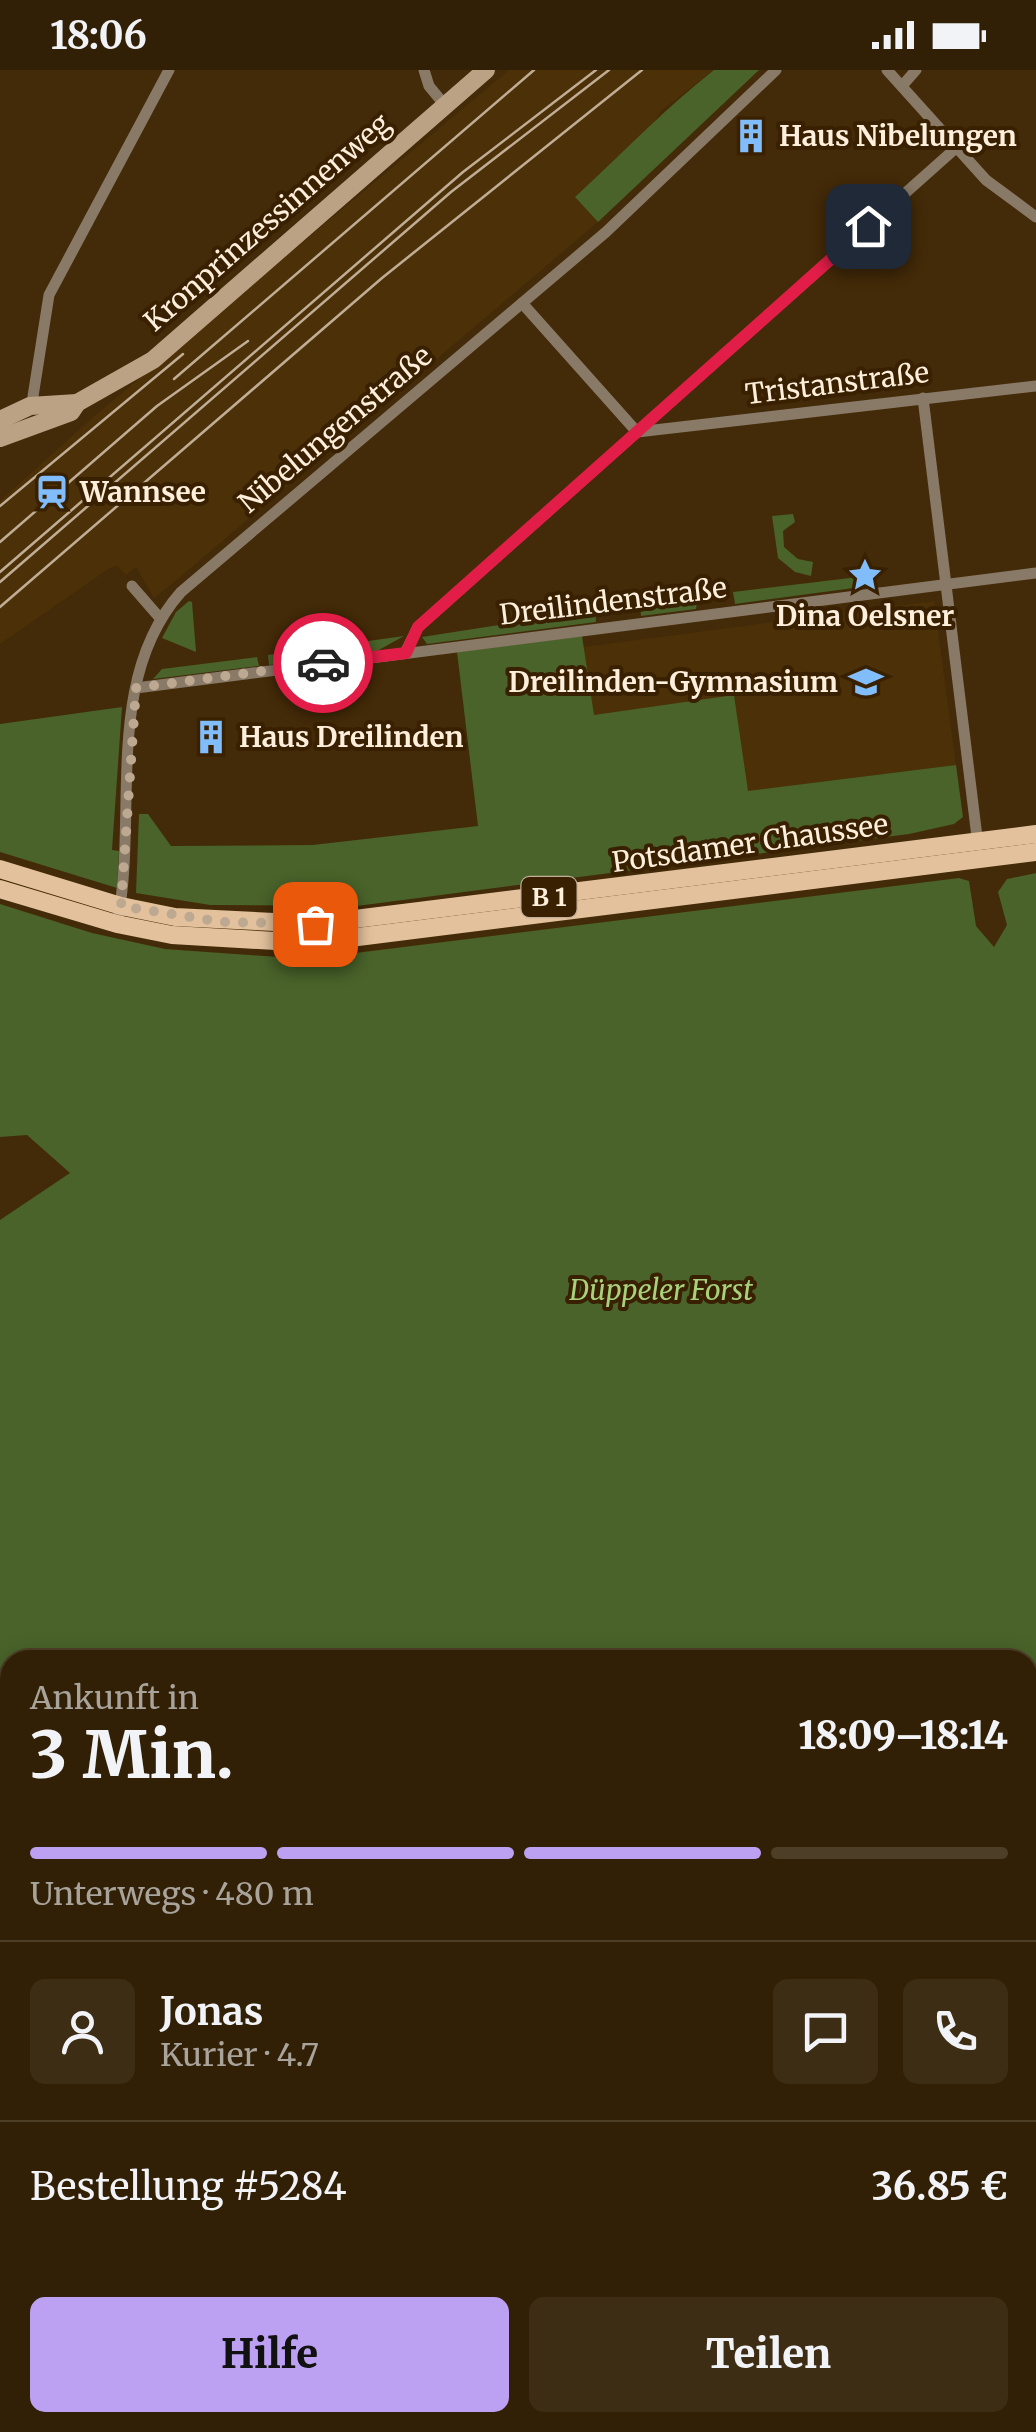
<!DOCTYPE html>
<html lang="de">
<meta charset="utf-8">
<style>
:root{--surface:#322006;--page:#3d2d14;--text:#f1f3f6;--muted:#a8a39b;--line:#4d3e28;--accent:#bca0f2}
body{margin:0;font-family:Merriweather,serif;background:var(--page);color:var(--text);height:100vh;display:flex;flex-direction:column;font-size:38px;white-space:nowrap}
*{box-sizing:border-box;margin:0}
p{font-size:32px;color:var(--muted)}
.icon{flex:none;width:55px;height:55px;fill:none;stroke:currentColor;stroke-width:2;stroke-linecap:round;stroke-linejoin:round}
.map{position:relative;flex:1;overflow:hidden}
.side{position:absolute;left:0px;top:1580px;width:1038px;height:782px;display:flex;flex-direction:column;background:var(--surface);border-radius:30px 30px 0 0;box-shadow:0 5px 25px #0003,0 0 0 2px var(--line)}
.side>*{flex:none}
.pin{position:absolute;display:grid;place-items:center;width:85px;height:85px;color:#fff;margin:-42px;border-radius:20px;box-shadow:0 5px 15px #0006}
.courier{position:absolute;display:grid;place-items:center;width:100px;height:100px;margin:-50px;border:8px solid #e11d48;border-radius:50%;background:#fff;color:#222;box-shadow:0 2px 12px #0007}
.headline em{font-style:normal;font-weight:800}
.headline div{display:flex;flex-direction:column-reverse}
.headline{display:flex;align-items:center;justify-content:space-between;height:170px;padding:0 30px}
h1{font-size:65px;font-weight:800;line-height:75px}
.bar{display:grid;grid-template-columns:repeat(4,1fr);gap:15px 10px;align-content:center;height:120px;padding:0 30px}
.bar i{height:12px;border-radius:8px;background:var(--line)}
.bar .active{background:var(--accent)}
.bar p{grid-column:span 4}
.line{display:flex;align-items:center;gap:25px;padding:0 30px;border-top:2px solid var(--line)}
.line div{flex:1}
.round{display:grid;place-items:center;flex:none;width:105px;height:105px;border-radius:15px;background:var(--page)}
.primary-button{display:flex;gap:20px;margin-top:auto;padding:20px 30px}
.primary-button a{flex:1;height:115px;border-radius:15px;background:var(--accent);color:#111;font-size:40px;font-weight:800;line-height:115px;text-align:center}
.primary-button a+a{background:var(--page);color:var(--text)}
.status{display:flex;justify-content:space-between;align-items:center;height:70px;padding:0 50px;background:var(--surface);direction:ltr}
.status svg{height:28px;fill:currentColor}
.map>svg:first-child{display:block}
</style>
<div class="status"><b>18:06</b><svg viewBox="0 0 49 12"><path d="M0 12V9h3v3zM5 12V6h3v6zM10 12V3h3v9zM15 12V0h3v12zM26 1h20v11H26zM47 4h2v5h-2z"/></svg></div>
<div class="map">
<svg width="1036" height="2362" viewBox="0 0 1036 2362">
<rect width="100%" height="100%" fill="#432a08"/>
<g fill="#4c3007">
<polygon points="509,0 714,0 661,41 649,60 575,127 598,152 172,514 154,528 136,497 126,505 117,496 110,498 0,574 0,431 92,348"/>
<polygon points="934,531 956,695 605,740 583,577"/>
</g>
<g fill="#49632a">
<path d="M714,0H759L598,152L575,127C622,84 664,39 714,0Z"/>
<polygon points="793,444 795,452 783,461 784,477 798,489 813,492 811,506 795,502 778,488 772,446"/>
<polygon points="875,505 876,515 735,534 733,522"/>
<polygon points="698,526 696,539 641,546 640,534"/>
<polygon points="189,531 192,532 196,582 162,568 176,542"/>
<polygon points="595,540 596,552 427,574 422,567"/>
<polygon points="404,566 377,581 269,595 268,585"/>
<polygon points="582,566 594,645 734,625 748,721 956,695 963,747 954,754 909,764 357,836 210,835 136,823 139,744 148,744 171,776 313,775 478,756 457,582"/>
<polygon points="257,587 259,596 153,609 162,599"/>
<polygon points="122,637 112,780 119,781 117,818 0,782 0,654"/>
<polygon points="1036,803 1036,2362 1007,2362 1003,2353 1028,2352 1028,1590 10,1590 10,2352 936,2352 947,2362 0,2362 0,1150 70,1103 27,1065 0,1067 0,834 92,863 165,879 307,889 959,808 969,811 976,856 994,877 1007,855 998,822 1007,809"/>
</g>
<g fill="none" stroke-linecap="round" stroke-linejoin="round">
<g stroke="#897967" stroke-width="11">
<polyline points="424,0 429,16 443,33"/>
<polyline points="887,0 986,110 1036,147"/>
<polyline points="902,16 916,0"/>
<polyline points="522,233 637,362 1036,316"/>
<polyline points="923,328 978,775"/>
<polyline points="31,339 49,225 169,0"/>
<polyline points="132,516 159,547"/>
<polyline points="405,583 418,557 957,77"/>
<polyline points="136,618 1036,503"/>
<path d="M117,854C139,746 102,611 181,522L606,162L776,0"/>
<polyline points="993,2352 994,2362"/>
<polyline points="965,2362 967,2352"/>
</g>
<g stroke="#bca285" stroke-width="18">
<polyline points="0,350 30,336 77,333"/>
<polyline points="0,368 71,342 77,333 153,290 486,0"/>
</g>
<g stroke="#e3c19c" stroke-width="18">
<polyline points="0,799 121,836 175,847 315,854 1036,764"/>
<polyline points="0,819 117,854 172,865 310,873 1036,782"/>
</g>
<g stroke="#c0ad95" stroke-width="2.5">
<polyline points="174,309 534,0"/>
<polyline points="0,436 183,284"/>
<polyline points="0,472 157,336 248,271"/>
<polyline points="0,502 463,102 596,0"/>
</g>
<g stroke="#c0ad95" stroke-width="2.5">
<polyline points="0,512 451,122 609,0"/>
<polyline points="0,537 382,208 642,0"/>
</g>
</g>
<g fill="none" stroke-linecap="round" stroke-linejoin="round">
<polyline stroke="#bda992" stroke-width="10" stroke-dasharray="0 18" points="315,854 222,852 121,836 136,618 323,593"/>
<polyline stroke="#e11d48" stroke-width="12" points="323,593 406,583 418,557 868,156"/>
</g>
<defs>
<g id="building-bare" transform="scale(2.7)"><path d="M-4-6H4V6H1V3H-1V6H-4ZM-2.5-4.3h1.7v1.8h-1.7ZM.8-4.3h1.7v1.8H.8ZM-2.5-1h1.7V.8h-1.7ZM.8-1h1.7V.8H.8Z" fill="#81bdfa" stroke="#382000" stroke-width="2.5" paint-order="stroke"/></g>
<g id="station-bare" transform="scale(2.7)"><path d="M-3-6H3Q5-6 5-4V2Q5 4 3 4L4.5 6H3L1.5 4h-3L-3 6H-4.5L-3 4Q-5 4-5 2V-4Q-5-6-3-6ZM-3.5-4v3h7v-3ZM-3.5 1v1.5H-2V1ZM2 1v1.5H3.5V1Z" fill="#81bdfa" stroke="#382000" stroke-width="2.5" paint-order="stroke"/></g>
<g id="sight-bare" transform="scale(2.7)"><path d="M0-6L1.8-2.2L6-1.7L2.9 1.2L3.7 5.4L0 3.3L-3.7 5.4L-2.9 1.2L-6-1.7L-1.8-2.2Z" fill="#81bdfa" stroke="#382000" stroke-width="2.5" paint-order="stroke"/></g>
<g id="school-bare" transform="scale(2.7)"><path d="M0-5L7-2L0 1L-7-2ZM-4 1L0 2.5L4 1V4Q0 6-4 4Z" fill="#81bdfa" stroke="#382000" stroke-width="2.5" paint-order="stroke"/></g>
</defs>
<g fill-rule="evenodd">
<use href="#building-bare" x="751" y="66"/>
<use href="#station-bare" x="52" y="422"/>
<use href="#sight-bare" x="865" y="505"/>
<use href="#school-bare" x="866" y="612"/>
<use href="#building-bare" x="211" y="667"/>
</g>
<g text-anchor="middle" stroke-width="8" stroke-linejoin="round" paint-order="stroke">
<rect fill="#382000" stroke="#c3b09a" stroke-width="2.5" x="521.5" y="807" width="55" height="40" rx="8"/>
<g font-size="25" font-weight="bold" fill="#feeedc">
<text x="549" y="836">B 1</text>
</g>
<g font-size="28" font-weight="bold" fill="#feeedc" stroke="#382000" text-anchor="start">
<text x="779" y="76">Haus Nibelungen</text>
<text x="80" y="432">Wannsee</text>
<text x="865" y="556" text-anchor="middle">Dina Oelsner</text>
<text x="838" y="622" text-anchor="end">Dreilinden-Gymnasium</text>
<text x="239" y="677">Haus Dreilinden</text>
</g>
<g font-size="28" fill="#feeedc" stroke="#382000">
<text transform="translate(267 152) rotate(-41)" y="10">Kronprinzessinnenweg</text>
<text transform="translate(837 313) rotate(-7)" y="10">Tristanstraße</text>
<text transform="translate(335 359) rotate(-40)" y="10">Nibelungenstraße</text>
<text transform="translate(613 531) rotate(-7)" y="10">Dreilindenstraße</text>
<text transform="translate(750 773) rotate(-8)" y="10">Potsdamer Chaussee</text>
</g>
<g font-size="28" font-style="italic" fill="#a7d27b" stroke="#382000">
<text x="661" y="1230">Düppeler Forst</text>
</g>
</g>
</svg>
<div class="pin" style="left:315px;top:854px;background:#ea580c"><svg class="icon" aria-label="bag" viewBox="0 0 24 24"><path d="M5 8h14l-1 12H6zM9 8a3 3 0 0 1 6 0"/></svg></div>
<div class="pin" style="left:868px;top:156px;background:#1f2937"><svg class="icon" aria-label="home" viewBox="0 0 24 24"><path d="M3 11l9-7 9 7M6 9v11h12V9"/></svg></div>
<div class="courier" style="left:323px;top:593px"><svg class="icon" aria-label="car" viewBox="0 0 24 24"><path d="M5 17H2v-5l4-1 3-4h7l3 4 3 1v5h-3M9 17h6M6 11h13"/><circle cx="7" cy="17" r="2"/><circle cx="17" cy="17" r="2"/></svg></div>
<section class="side">
<div class="headline"><div><h1>3 Min.</h1><p>Ankunft in</p></div><em>18:09–18:14</em></div>
<div class="bar"><i class="active"></i><i class="active"></i><i class="active"></i><i></i><p>Unterwegs · 480 m</p></div>
<div class="line" style="height:180px"><a class="round"><svg class="icon" aria-label="person" viewBox="0 0 24 24"><circle cx="12" cy="8" r="4"/><path d="M4 21q1-7 8-7t8 7"/></svg></a><div><b>Jonas</b><p>Kurier · 4.7</p></div><a class="round"><svg class="icon" aria-label="chat" viewBox="0 0 24 24"><path d="M4 5h16v11H9l-5 4z"/></svg></a><a class="round"><svg class="icon" aria-label="phone" viewBox="0 0 24 24"><path d="M5 4h4l2 5-3 2q2 4 5 5l2-3 5 2v4C11 20 4 13 5 4z"/></svg></a></div>
<div class="line" style="height:130px"><div>Bestellung #5284</div><b>36.85 €</b></div>
<div class="primary-button"><a>Hilfe</a><a>Teilen</a></div>
</section>
</div>
